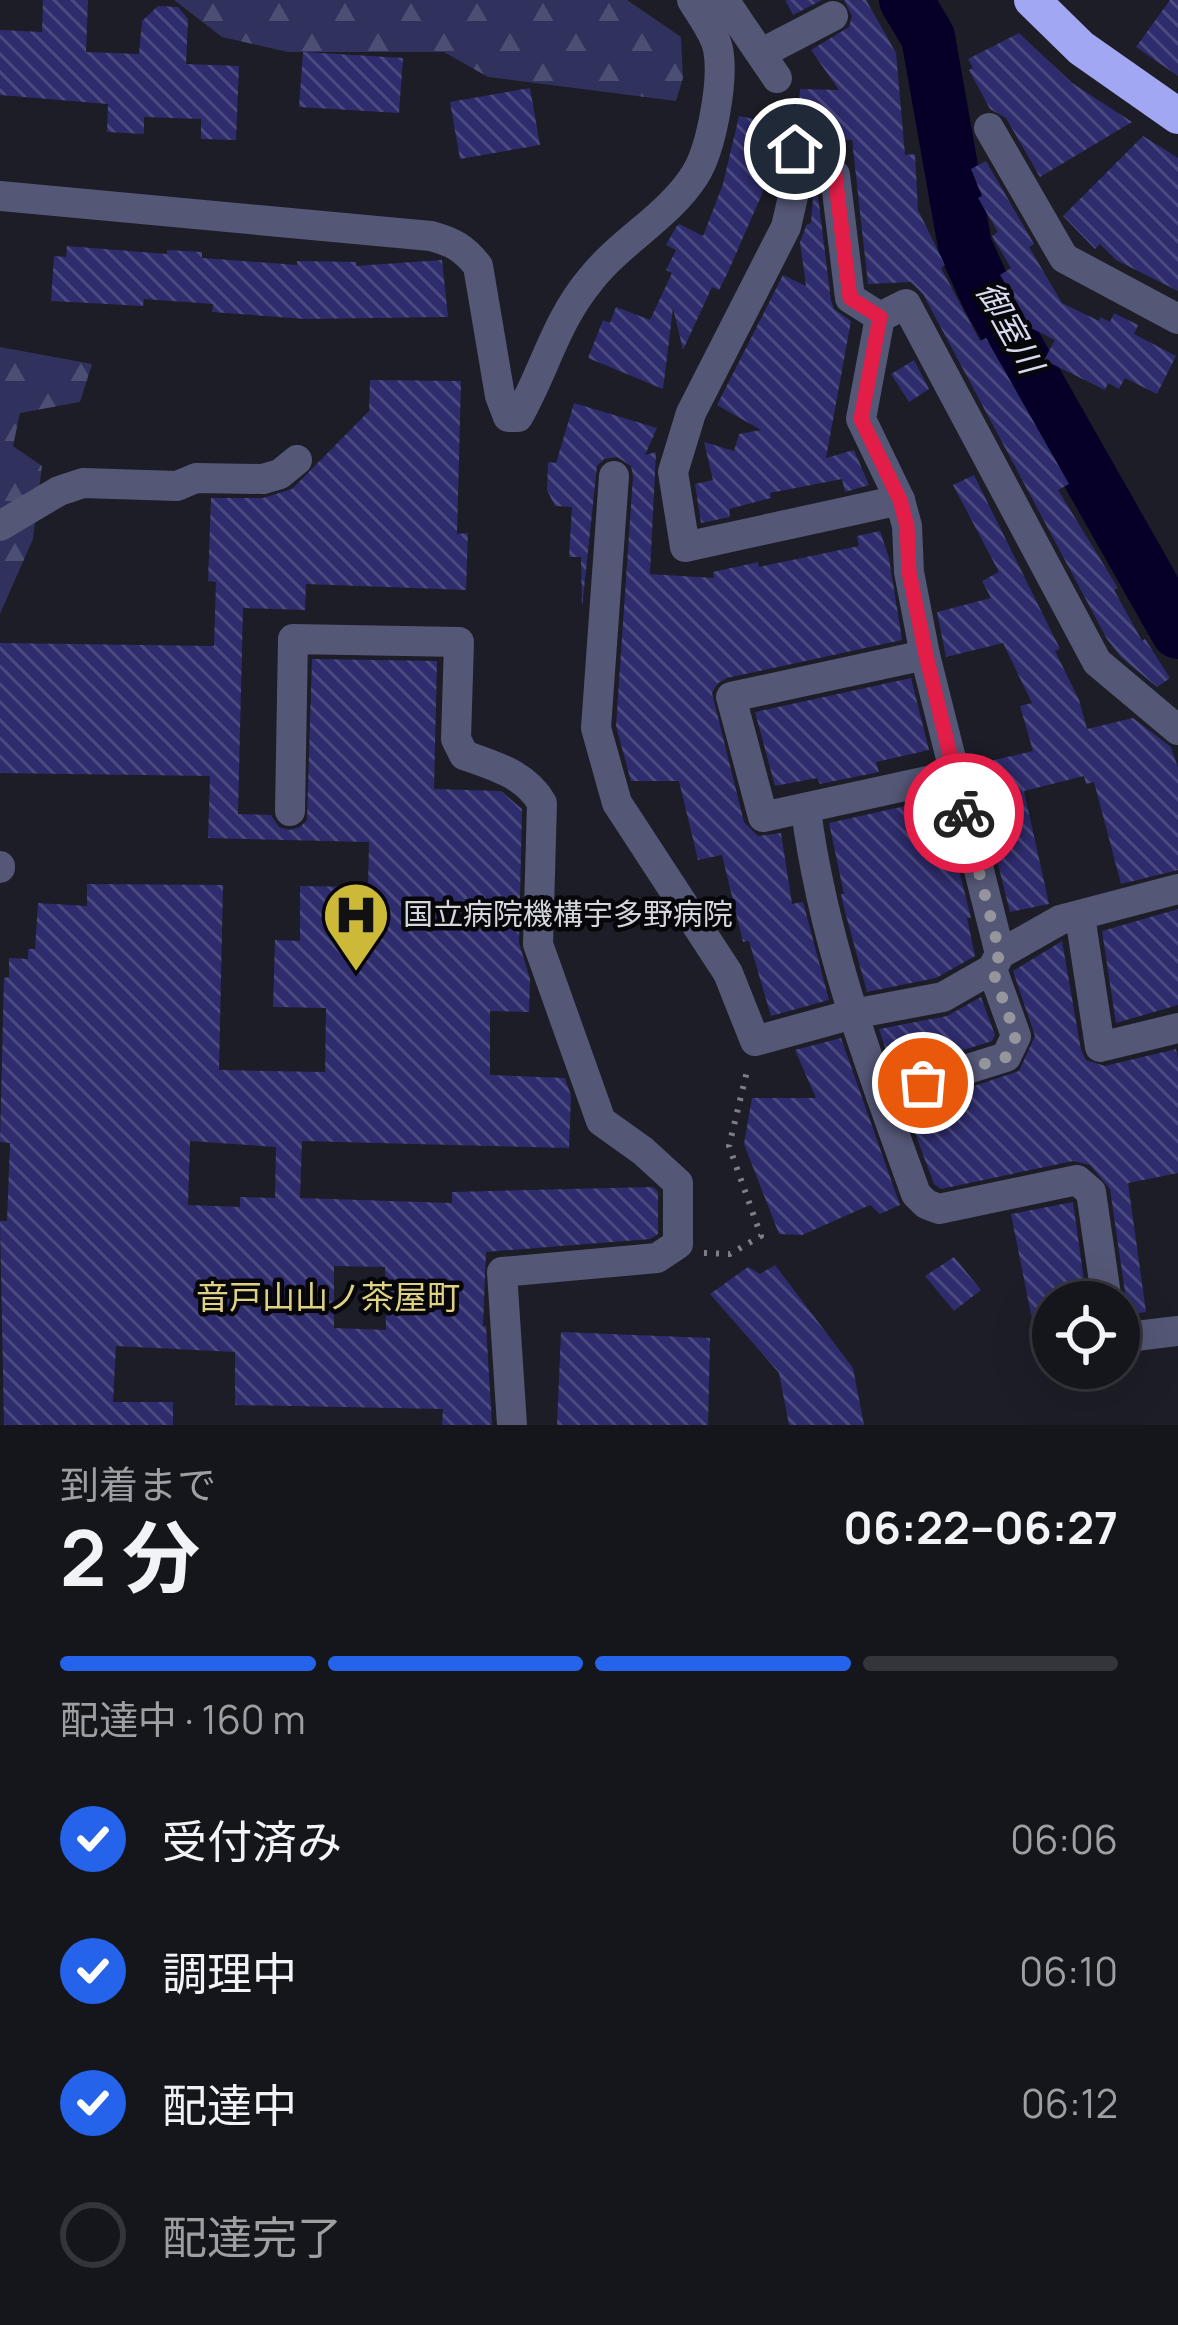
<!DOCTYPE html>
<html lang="ja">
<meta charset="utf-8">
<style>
:root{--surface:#15161c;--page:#222329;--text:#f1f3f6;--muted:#9d9fa3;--line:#34353b;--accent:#2563eb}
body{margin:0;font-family:Manrope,"Noto Sans JP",sans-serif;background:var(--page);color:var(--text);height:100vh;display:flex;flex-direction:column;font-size:45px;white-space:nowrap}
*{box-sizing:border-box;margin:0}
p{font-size:39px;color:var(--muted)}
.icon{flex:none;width:66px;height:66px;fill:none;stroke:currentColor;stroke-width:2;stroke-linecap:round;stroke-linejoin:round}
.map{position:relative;height:1425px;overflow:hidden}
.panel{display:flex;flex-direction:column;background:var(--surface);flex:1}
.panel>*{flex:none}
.tools{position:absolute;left:1032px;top:1281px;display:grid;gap:24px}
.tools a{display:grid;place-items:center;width:108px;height:108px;border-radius:50%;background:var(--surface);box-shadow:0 12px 48px #0002,0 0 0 3px var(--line);font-size:60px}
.pin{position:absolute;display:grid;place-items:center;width:102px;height:102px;color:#fff;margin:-51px;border:6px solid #fff;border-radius:50%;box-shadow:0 3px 12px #0007}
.courier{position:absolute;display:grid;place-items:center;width:120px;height:120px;margin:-60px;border:9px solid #e11d48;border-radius:50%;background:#fff;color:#222;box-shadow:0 3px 15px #0007}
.summary em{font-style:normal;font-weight:700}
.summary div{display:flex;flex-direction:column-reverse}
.summary{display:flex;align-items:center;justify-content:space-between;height:204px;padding:0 60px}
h1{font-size:78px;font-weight:700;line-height:90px}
.bar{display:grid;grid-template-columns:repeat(4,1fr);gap:18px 12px;align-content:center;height:144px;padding:0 60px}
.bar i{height:15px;border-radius:9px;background:var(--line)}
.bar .current{background:var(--accent)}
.bar p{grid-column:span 4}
ol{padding:0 60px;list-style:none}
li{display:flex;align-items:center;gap:36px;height:132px}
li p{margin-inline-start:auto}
li .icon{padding:12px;border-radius:50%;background:var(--accent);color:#fff;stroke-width:4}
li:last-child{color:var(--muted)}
li i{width:66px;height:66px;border:6px solid var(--line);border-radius:50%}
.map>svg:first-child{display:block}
</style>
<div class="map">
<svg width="1178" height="1425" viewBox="0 0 1178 1425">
<defs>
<pattern id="forest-firs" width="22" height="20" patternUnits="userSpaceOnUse" patternTransform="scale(3)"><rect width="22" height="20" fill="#30315c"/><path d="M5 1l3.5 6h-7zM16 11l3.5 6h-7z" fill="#4d4e73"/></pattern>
<pattern id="building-back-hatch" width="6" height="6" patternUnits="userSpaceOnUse" patternTransform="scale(3)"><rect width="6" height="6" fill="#2e2c6d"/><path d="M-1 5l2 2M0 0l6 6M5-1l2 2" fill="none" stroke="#4b4a81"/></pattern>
</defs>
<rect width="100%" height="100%" fill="#1c1d26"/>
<g fill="url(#forest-firs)">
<polygon points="174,0 627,0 681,37 683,78 676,101 488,77 444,52 288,52 222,37"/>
<polygon points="0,347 92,364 80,402 20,413 13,446 42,466 33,539 0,614"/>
</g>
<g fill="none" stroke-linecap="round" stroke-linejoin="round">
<polyline stroke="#060029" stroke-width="54" points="906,0 928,37 965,246 988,297 1178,632"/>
</g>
<g fill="url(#building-back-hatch)" fill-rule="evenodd">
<polygon points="43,0 88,0 86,52 139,54 142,21 158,6 178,7 188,19 186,64 239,66 236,140 201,139 201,119 144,117 144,134 107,132 108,104 0,95 0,30 42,32"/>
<polygon points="785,0 822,0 793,15"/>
<polygon points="844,0 866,0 896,53 905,155 915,154 918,210 945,265 941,268 980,341 986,338 1069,484 1058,490 1118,588 1114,590 1142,641 1145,639 1170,678 1157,687 1121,657 1107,639 923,294 911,282 868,284 852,140 813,139 808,113 799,106 800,89 839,90 811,50 849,27 852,16"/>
<polygon points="1170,0 1178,0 1178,76 1136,47"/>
<polygon points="1019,33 1072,83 1132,122 1040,177 1006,118 990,109 969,70 973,68 968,59"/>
<polygon points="303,52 403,58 399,113 299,107"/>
<polygon points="530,88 540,145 460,159 450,102"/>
<polygon points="739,116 773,123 774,142 762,194 728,272 719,290 712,287 683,350 673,308 663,389 588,358 603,320 610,323 616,307 650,320 672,273 666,270 676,250 666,245 676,227 679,224 703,236 723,184"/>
<polygon points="1143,136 1178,158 1178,291 1116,260 1100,244 1095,249 1063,216"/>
<polygon points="986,161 1034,244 1029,247 1062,303 1099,321 1100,317 1110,322 1114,313 1138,325 1134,334 1176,356 1157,394 1125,378 1119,389 1108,383 1105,390 1044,360 1055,340 1015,320 1024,315 1000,275 1011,268 992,236 998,232 978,198 982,196 971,169"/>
<polygon points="818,196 831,301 834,309 851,321 826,458 854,450 869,485 845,492 842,479 770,493 771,498 729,509 730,517 701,523 695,484 713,480 704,442 734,451 739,434 761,430 717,405 783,275 806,286 800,242 807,224 811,223 813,197"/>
<polygon points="67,246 167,254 167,250 202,252 202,258 297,265 297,261 357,262 356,266 442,260 448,317 305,319 212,312 213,304 144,299 143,306 51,301 54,256 66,257"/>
<polygon points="914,360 929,389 909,402 891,374"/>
<path d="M370,380L461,381L457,534L468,533L466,590L306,584L305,610L243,608L238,814L271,815L279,827L289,830L300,827L307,820L312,659L437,661L434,789L501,791L522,809L519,943L530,979L529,1012L490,1011V1075L565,1078L571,1096L569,1148L302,1141L300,1198L452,1203V1192L653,1187L658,1192V1234L650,1239L486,1252L483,1326H486L492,1425H442L443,1409L235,1405V1352L116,1346L113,1402H173V1425H4L0,1221H7L10,1143L0,1142L4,978L9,977V958L28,959V949H35L38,903L87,906V884L223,885L219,1070L325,1072L326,1008L273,1007L275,940L300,941V886L368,887L369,842L208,838L210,776L0,773V643L214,646L216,582L208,581L211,498H263L292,489L369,411ZM190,1141L276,1147L275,1198L240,1197V1207L188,1205ZM334,1266L385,1267L386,1330L334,1328Z"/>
<polygon points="574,403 657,428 645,455 656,452 650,574 714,578 713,572 758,562 759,567 859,546 857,536 880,531 889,558 902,640 727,678 717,684 712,693 744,822 758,836 781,833 792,904 803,902 829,1000 771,1016 749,941 743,942 722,855 698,860 679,781 631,781 616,726 633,476 631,466 617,457 604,459 597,466 582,608 581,557 569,557 572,507 555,506 547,490 548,462 556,463"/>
<polygon points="974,475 1060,649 1055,651 1079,700 1087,729 1133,718 1171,747 1178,768 1178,870 1121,884 1094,782 1086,784 1084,776 1024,791 1049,904 1010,912 979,789 982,788 977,764 1033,751 1020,706 1032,703 1003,643 946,657 937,612 991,598 982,581 999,572 953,485"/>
<polygon points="911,678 929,750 876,762 879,772 820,784 817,778 775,786 755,712"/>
<polygon points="941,798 971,918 967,918 975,956 936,978 867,992 843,904 841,894 844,894 829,823"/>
<polygon points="1178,909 1178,1005 1116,1023 1102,931"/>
<polygon points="1062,941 1081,1050 1086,1060 1105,1066 1176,1049 1178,1058 1178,1173 1128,1183 1146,1312 1121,1316 1126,1299 1110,1189 1090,1165 1073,1161 941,1189 934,1184 906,1109 1019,1071 1035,1036 1013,971"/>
<polygon points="981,997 995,1035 992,1041 893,1072 879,1029 947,1016"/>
<polygon points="841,1038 900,1205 880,1214 870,1205 802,1235 779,1234 744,1144 752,1098 816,1098 795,1050"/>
<polygon points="1073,1202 1087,1302 1053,1302 1053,1368 1042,1369 1011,1214"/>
<polygon points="954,1257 981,1290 954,1311 925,1276"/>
<polygon points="775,1265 853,1368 864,1425 789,1425 779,1373 710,1294 748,1267 760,1274"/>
<polygon points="561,1332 710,1338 708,1425 557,1425"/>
</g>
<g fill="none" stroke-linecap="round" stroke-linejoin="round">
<polyline stroke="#7d7e86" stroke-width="6" stroke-dasharray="3 9" stroke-linecap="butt" points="704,1253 730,1254 761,1236 729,1146 748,1067"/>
<g stroke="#545776" stroke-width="30">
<polyline points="724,0 777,78"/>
<polyline points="762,53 833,16"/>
<polyline points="792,124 798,175"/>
<polyline points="989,128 1064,258 1178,319"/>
<path d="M0,196L431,236C453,242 464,248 478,266L500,396L508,417H518C545,370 555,322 591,279C621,241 669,216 695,175C712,148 724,79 718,49C715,33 700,14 692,0"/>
<polyline points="880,317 850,298 835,175 798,175 786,227 691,413 673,472 685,547 900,500"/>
<polyline points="880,317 861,419 900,500 907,526 909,572 925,655 1000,954"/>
<polyline points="880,317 906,304 1097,662 1178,730"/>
<polyline points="614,476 596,728 617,803 728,973 755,1041 853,1014 943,997 992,969 1000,954 1060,920 1178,889"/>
<polyline points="0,526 59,491 83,483 177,486 196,478 263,479 280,474 297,460"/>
<polyline points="925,655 731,697 763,817 955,775"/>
<path d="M806,810C823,942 871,1069 916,1194L926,1204L939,1209L1077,1180L1091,1192L1107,1302"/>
<path d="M290,811L293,639L459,642L456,739L464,755C495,766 525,774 542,803L538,944L601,1121L643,1151L678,1183V1244L657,1258L502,1272L512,1425"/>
<polyline points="0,866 0,868"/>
<polyline points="1080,916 1100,1047 1178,1028"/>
<polyline points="881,1096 1006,1057 1016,1036 992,969"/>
<polyline points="1119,1338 1178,1331"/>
</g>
<polyline stroke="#a2a7f4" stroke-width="36" points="1032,0 1081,48 1178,116"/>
</g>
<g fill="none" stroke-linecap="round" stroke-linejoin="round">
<polyline stroke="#94959d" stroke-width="12" stroke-dasharray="0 21.6" points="923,1083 1006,1057 1016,1036 992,969 1000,954 964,813"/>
<polyline stroke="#e11d48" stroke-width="15" points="795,149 798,175 835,175 850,298 880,317 861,419 900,500 907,526 909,572 926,655 964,813"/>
</g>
<defs>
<g id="hospital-pin" transform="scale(3.45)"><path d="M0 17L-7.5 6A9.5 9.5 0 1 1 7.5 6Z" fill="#cdb938" stroke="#07070b"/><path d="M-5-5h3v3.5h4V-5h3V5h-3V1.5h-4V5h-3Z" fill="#111"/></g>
</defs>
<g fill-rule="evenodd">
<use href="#hospital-pin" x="356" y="915"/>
</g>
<g text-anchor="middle" stroke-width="9" stroke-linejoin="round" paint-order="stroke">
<g font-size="30" fill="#d5d6dd" stroke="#07070b" text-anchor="start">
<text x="403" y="925">国立病院機構宇多野病院</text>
</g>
<g font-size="33" font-style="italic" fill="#d7d9ee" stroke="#07070b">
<text transform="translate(1010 327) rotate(61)" y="12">御室川</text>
</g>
<g font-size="33" fill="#dfd283" stroke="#07070b">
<text x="328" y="1309">音戸山山ノ茶屋町</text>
</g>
</g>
</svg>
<div class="tools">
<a><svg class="icon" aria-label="locate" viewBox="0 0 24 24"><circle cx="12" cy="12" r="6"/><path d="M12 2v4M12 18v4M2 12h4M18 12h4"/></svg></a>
</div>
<div class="pin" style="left:923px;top:1083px;background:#ea580c"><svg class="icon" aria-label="bag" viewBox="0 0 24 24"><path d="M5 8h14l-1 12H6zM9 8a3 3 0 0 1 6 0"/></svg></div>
<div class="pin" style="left:795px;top:149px;background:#1f2937"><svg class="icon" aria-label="home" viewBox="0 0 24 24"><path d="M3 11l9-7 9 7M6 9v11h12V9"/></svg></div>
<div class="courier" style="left:964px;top:813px"><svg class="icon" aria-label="bike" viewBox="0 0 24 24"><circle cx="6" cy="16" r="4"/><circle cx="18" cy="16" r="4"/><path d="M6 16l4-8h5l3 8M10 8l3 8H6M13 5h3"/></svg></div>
</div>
<section class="panel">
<div class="summary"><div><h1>2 分</h1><p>到着まで</p></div><em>06:22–06:27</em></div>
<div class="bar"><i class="current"></i><i class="current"></i><i class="current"></i><i></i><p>配達中 · 160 m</p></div>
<ol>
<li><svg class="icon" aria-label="check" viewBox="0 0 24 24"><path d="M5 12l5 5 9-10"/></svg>受付済み<p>06:06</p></li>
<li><svg class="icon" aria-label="check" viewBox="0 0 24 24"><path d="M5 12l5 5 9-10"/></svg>調理中<p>06:10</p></li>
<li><svg class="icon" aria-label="check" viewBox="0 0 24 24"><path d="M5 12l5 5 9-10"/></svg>配達中<p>06:12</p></li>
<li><i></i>配達完了</li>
</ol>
</section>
